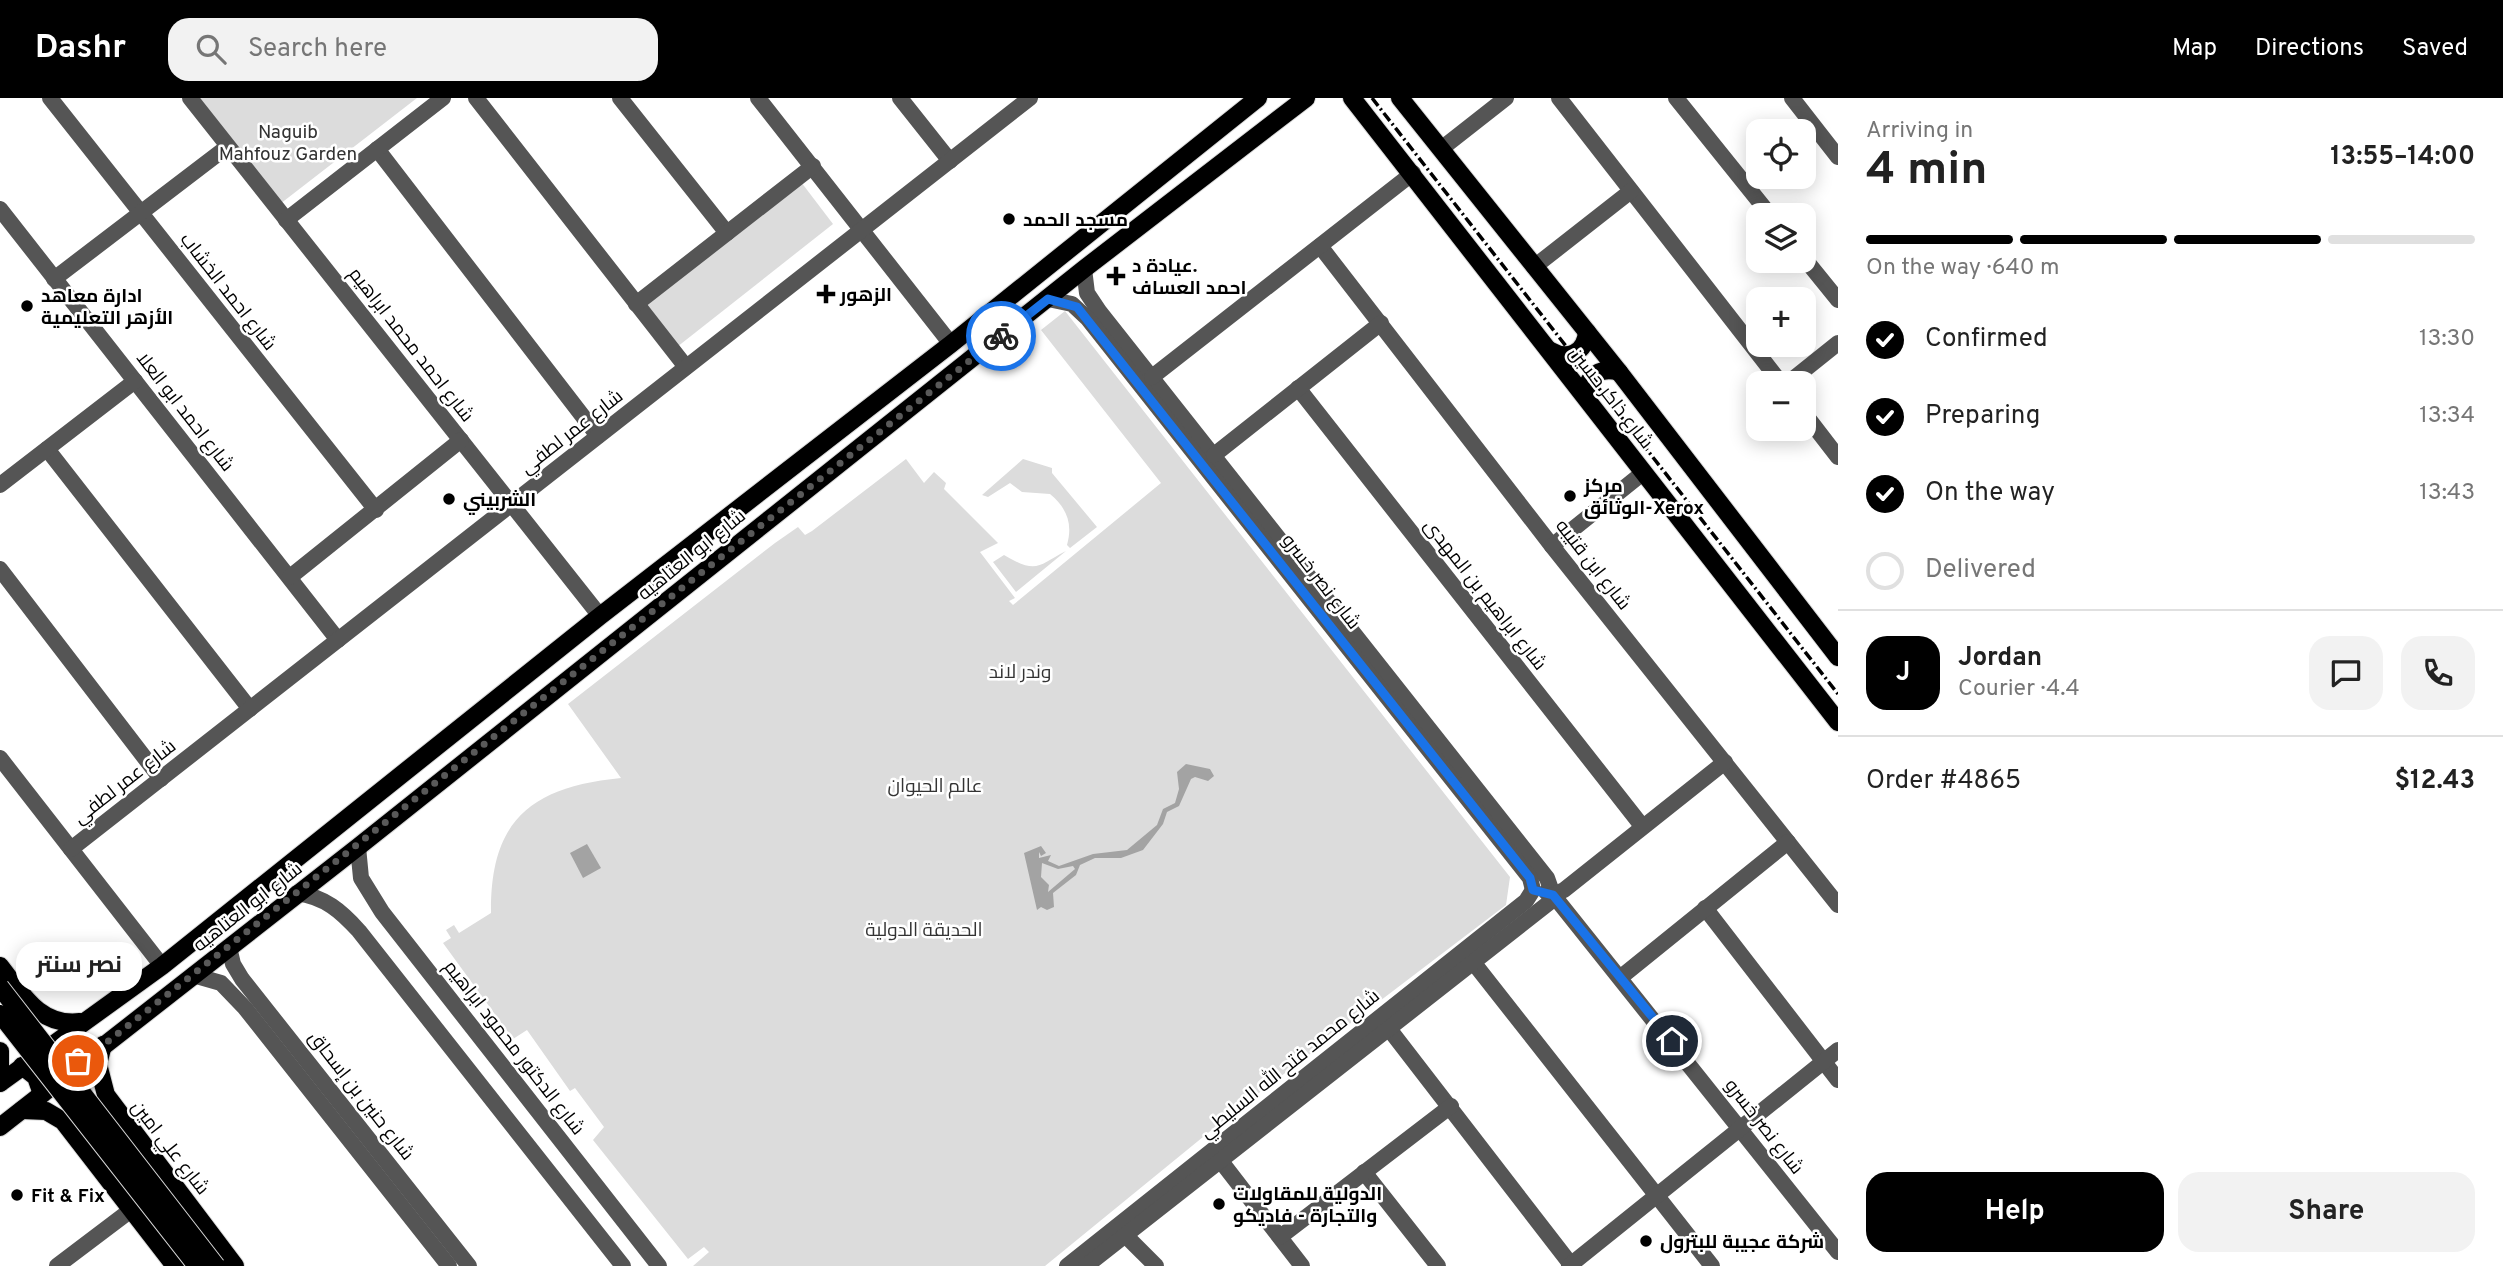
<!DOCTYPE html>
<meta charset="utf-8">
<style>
:root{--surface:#fff;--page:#f2f2f2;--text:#222;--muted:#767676;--line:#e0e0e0;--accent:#000}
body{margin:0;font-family:Overpass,Cairo,sans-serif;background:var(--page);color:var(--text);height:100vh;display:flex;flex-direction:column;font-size:26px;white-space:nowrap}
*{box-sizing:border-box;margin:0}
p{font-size:23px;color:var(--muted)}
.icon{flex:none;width:38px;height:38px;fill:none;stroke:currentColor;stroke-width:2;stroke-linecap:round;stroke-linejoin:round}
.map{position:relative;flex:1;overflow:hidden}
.panel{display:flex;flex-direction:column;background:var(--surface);width:665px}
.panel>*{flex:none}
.fabs{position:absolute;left:1746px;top:21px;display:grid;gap:14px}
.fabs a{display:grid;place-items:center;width:70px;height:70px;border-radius:14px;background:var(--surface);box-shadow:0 4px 18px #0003;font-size:35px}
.pin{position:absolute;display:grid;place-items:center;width:60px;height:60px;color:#fff;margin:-30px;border:4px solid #fff;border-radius:50%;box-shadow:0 2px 7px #0007}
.courier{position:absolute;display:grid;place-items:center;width:70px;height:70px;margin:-35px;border:5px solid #1a73e8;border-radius:50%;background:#fff;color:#222;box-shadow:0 2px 9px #0007}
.bubble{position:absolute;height:49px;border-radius:21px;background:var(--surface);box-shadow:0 4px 18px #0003;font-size:23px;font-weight:700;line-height:49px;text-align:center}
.head em{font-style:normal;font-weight:700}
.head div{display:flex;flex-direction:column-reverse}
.head{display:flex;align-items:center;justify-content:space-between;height:119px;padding:0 28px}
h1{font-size:46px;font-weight:700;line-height:52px}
.bar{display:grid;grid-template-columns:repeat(4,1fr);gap:10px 7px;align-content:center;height:84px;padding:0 28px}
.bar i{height:9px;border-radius:5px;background:var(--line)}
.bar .on{background:var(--accent)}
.bar p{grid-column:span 4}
.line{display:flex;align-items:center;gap:18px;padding:0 28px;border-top:2px solid var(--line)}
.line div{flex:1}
.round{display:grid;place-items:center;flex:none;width:74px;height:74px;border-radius:21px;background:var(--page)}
ol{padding:0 28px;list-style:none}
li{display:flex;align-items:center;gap:21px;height:77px}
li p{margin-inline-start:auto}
li .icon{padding:7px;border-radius:50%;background:var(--accent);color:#fff;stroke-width:4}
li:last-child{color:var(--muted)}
li i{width:38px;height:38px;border:4px solid var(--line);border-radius:50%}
.action{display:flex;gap:14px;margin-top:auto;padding:14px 28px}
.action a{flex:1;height:80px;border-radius:21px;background:var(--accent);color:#fff;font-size:28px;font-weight:700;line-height:80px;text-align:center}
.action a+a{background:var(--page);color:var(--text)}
header{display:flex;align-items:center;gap:42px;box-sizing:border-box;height:98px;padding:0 35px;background:var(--accent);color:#fff}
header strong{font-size:33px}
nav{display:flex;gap:38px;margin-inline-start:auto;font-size:24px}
.search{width:490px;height:63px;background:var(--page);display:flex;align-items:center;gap:18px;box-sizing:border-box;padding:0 24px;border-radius:21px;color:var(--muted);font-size:26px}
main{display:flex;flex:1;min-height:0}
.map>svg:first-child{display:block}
</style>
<header>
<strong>Dashr</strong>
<div class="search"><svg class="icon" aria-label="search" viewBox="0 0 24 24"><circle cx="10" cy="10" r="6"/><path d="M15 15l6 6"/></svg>Search here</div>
<nav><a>Map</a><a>Directions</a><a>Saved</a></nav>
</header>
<main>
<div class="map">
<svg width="1838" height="1168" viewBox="0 0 1838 1168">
<rect width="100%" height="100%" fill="#fff"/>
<g fill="#dcdcdc">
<polygon points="198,0 417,0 280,106"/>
<polygon points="798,80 833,126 677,249 643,203"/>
<path d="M1065,213L1510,779L1506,807L1230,1017L1216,1032L1214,1030L1045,1168H693L709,1154L704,1149L688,1161L593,1042L604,1029L575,990L570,993L527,932L513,941L443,845L451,840L446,832L454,827L459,835L491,815C490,722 531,689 621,680L568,606L775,445L798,429L805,437L812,433L906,361L924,385L934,374L946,385L944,391L998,445L980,454L1015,500L1009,503L1013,507L1161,385L1041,232Z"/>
<path d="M1023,361L1052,370V375L1097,429L1070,450L1067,447C1073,426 1067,410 1050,396L1022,394L1010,385L988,399L982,397Z"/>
<path d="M1066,453L1016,494L993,464L1004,457C1038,477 1038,467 1066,453Z"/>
</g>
<g fill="#a3a3a3" fill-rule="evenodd">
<path d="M1186,666L1210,671L1214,678L1208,683L1195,679L1191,681L1179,708L1167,714L1163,726L1143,752L1121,760H1095L1080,767L1076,777L1053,795L1054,809L1047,812L1041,809L1037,812L1024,755L1041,748L1046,755L1041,758L1039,754V760L1051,757L1048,763L1059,768L1093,756L1127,752L1157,727L1163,711L1175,705L1179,691L1177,674ZM1042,765L1058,771L1073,768L1075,771L1048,794L1049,787L1041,779Z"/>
<polygon points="587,746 601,770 583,780 570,755"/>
</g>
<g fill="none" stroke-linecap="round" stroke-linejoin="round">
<g stroke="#dbdbdb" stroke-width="20">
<g id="major">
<polyline points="1352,0 1838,624"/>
<polyline points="1400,0 1619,274 1838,559"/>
<path d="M1551,253C1568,263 1585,255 1587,234"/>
<path d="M1585,297C1587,278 1601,268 1619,274"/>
<path d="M0,868C22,896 40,929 80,924"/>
<polyline points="103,947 98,966 106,997 235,1168"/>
<polyline points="0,953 0,985"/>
<polyline points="22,968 36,979 42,996"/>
<polyline points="0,985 162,868 600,518 951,246 1258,0"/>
<polyline points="22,1012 46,1013 63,1023 175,1168"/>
<polyline points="0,1029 358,749 1084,171 1306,0"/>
</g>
</g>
<g stroke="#555" stroke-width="16">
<polyline points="50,0 376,412"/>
<polyline points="190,0 600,518"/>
<polyline points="476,0 686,269"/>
<polyline points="620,0 727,135"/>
<polyline points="758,0 951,246"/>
<polyline points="900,0 950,63"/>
<polyline points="1559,0 1781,285"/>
<polyline points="1676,0 1770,117"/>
<polyline points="1792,0 1838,59"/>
<polyline points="377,51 598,338"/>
<polyline points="1441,51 1506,0"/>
<polyline points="0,111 338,542"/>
<polyline points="286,122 443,0"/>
<polyline points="1320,148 1552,448 1838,807"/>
<polyline points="1804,160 1838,202"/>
<polyline points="1534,169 1631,93"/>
<polyline points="1084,171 1087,195 1099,213 1547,780 1553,797"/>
<polyline points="54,181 227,49"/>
<polyline points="1048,201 1072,206 1088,221 1530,780 1533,792"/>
<polyline points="636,206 813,68"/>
<polyline points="1152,279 1413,75"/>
<polyline points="1788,285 1838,245"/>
<polyline points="1298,290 1642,728"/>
<polyline points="1804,315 1838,359"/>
<polyline points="47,351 250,611"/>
<polyline points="1214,357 1381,225"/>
<polyline points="0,387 135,283"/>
<polyline points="1552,448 1644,374"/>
<polyline points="0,471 161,681"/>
<polyline points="290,479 461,342"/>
<polyline points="0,660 162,868"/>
<polyline points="358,749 361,780 382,814 659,1168"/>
<polyline points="71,751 1030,0"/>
<polyline points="1546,794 1558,803 1838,1154"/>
<path d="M297,795C325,799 341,813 359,833L623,1168"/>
<polyline points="1553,797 1564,792 1725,664"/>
<polyline points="1705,810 1838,982"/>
<polyline points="229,849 233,866 242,881 469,1168"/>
<polyline points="1473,864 1712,1168"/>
<polyline points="193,877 221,885 245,910 449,1168"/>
<polyline points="1621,879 1788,744"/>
<polyline points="1383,923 1572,1168"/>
<polyline points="1220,1062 1302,1168"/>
<polyline points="1364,1074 1438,1168"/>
<polyline points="1126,1138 1156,1168"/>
<polyline points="1280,1139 1451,1008"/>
<polyline points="57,1168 131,1112"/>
<polyline points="1067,1168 1526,803 1533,792"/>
<polyline points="1086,1168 1550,804 1553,797"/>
<polyline points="1569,1168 1838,952"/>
</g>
<use href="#major" stroke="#000" stroke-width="18"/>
<polyline stroke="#000" stroke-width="3.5" stroke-dasharray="10 3.5 2 3.5" stroke-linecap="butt" points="1372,0 1838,596"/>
<g stroke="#dbdbdb" stroke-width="20" stroke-linecap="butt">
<g id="major-bridge">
<polyline points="0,889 216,1168"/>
<polyline points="0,916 197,1168"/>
</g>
</g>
<use href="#major-bridge" stroke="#000" stroke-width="18"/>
</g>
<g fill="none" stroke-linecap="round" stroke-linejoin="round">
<polyline stroke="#595959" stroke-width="7" stroke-dasharray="0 12.6" points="78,963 82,964 1001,238"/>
<polyline stroke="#1a73e8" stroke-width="9" points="1001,238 1048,201 1077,209 1530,780 1533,792 1553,797 1672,943"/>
</g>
<g fill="#000" stroke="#fff" stroke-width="2.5">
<circle cx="1009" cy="121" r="7"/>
<path d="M1112.5 167.5h7v7h7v7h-7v7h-7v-7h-7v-7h7z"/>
<path d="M822.5 185.5h7v7h7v7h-7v7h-7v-7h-7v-7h7z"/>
<circle cx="27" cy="208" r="7"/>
<circle cx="1570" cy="398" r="7"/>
<circle cx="449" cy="401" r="7"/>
<circle cx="17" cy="1097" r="7"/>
<circle cx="1219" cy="1106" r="7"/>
<circle cx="1646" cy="1143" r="7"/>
</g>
<g text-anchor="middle" stroke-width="5" stroke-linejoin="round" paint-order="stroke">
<g font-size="19" fill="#333" stroke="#fff">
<text x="288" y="40">Naguib<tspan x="288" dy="22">Mahfouz Garden</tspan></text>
<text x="1020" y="580">وندر لاند</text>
<text x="935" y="694">عالم الحيوان</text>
<text x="924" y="838">الحديقة الدولية</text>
</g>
<g font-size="19" font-weight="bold" fill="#000" stroke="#fff" text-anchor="start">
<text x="1023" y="128">مسجد الحمد</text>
<text x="1132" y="174">عيادة د.<tspan x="1132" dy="22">احمد العساف</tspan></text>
<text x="840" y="203">الزهور</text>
<text x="41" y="204">ادارة معاهد<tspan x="41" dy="22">الأزهر التعليمية</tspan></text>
<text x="1584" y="394">مركز<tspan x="1584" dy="22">الوثائق-Xerox</tspan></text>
<text x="463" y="408">الشربيني</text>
<text x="1233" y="1102">الدولية للمقاولات<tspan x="1233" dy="22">والتجارة - فاديكو</tspan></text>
<text x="31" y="1104">Fit &amp; Fix</text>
<text x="1660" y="1150">شركة عجيبة للبترول</text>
</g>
<g font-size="19" fill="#000" stroke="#fff">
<text transform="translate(229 193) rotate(52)" y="7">شارع احمد الخشاب</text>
<text transform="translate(412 246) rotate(52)" y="7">شارع احمد محمد ابراهيم</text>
<text transform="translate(1612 299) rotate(52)" y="7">شارع ذاكر حسين</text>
<text transform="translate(186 313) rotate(52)" y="7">شارع احمد ابو العلا</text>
<text transform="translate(571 333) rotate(-38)" y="7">شارع عمر لطفي</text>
<text transform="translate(691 456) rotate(-39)" y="7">شارع ابو العتاهيه</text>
<text transform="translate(1594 466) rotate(52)" y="7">شارع ابن قتيبه</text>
<text transform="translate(1322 483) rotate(52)" y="7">شارع نصر خسرو</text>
<text transform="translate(1486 496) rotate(52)" y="7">شارع ابراهيم بن المهدى</text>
<text transform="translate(124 683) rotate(-38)" y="7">شارع عمر لطفي</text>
<text transform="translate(247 808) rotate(-38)" y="7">شارع ابو العتاهيه</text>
<text transform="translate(515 949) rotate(52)" y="7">شارع الدكتور محمود ابراهيم</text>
<text transform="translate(1289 965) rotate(-39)" y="7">شارع محمد فتح الله السليطي</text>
<text transform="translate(362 997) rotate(52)" y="7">شارع حنين بن إسحاق</text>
<text transform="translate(1765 1028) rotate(52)" y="7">شارع نصر خسرو</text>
<text transform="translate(171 1049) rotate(52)" y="7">شارع علي امين</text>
</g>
</g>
</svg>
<div class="fabs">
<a><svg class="icon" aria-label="locate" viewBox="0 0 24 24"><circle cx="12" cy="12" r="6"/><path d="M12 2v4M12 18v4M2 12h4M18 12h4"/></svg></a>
<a><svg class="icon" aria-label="layers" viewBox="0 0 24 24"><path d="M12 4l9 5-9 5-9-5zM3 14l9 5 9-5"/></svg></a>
<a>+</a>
<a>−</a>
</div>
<div class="pin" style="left:78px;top:963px;background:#ea580c"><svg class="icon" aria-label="bag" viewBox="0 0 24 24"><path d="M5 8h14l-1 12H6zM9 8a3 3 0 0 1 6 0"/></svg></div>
<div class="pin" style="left:1672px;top:943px;background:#1f2937"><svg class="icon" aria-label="home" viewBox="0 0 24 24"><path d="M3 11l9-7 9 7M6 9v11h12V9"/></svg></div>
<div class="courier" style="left:1001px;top:238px"><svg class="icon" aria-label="bike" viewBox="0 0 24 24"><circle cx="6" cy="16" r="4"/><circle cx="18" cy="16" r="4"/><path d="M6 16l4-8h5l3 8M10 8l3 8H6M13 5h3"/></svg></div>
<div class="bubble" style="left:16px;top:844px;width:126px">نصر سنتر</div>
</div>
<section class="panel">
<div class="head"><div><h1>4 min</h1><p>Arriving in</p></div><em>13:55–14:00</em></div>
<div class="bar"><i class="on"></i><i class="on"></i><i class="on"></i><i></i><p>On the way · 640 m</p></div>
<ol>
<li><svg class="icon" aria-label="check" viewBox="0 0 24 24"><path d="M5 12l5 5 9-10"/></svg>Confirmed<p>13:30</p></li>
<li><svg class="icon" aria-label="check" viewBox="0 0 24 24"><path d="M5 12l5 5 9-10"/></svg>Preparing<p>13:34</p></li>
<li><svg class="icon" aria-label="check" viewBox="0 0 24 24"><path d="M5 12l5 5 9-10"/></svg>On the way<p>13:43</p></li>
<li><i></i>Delivered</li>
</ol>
<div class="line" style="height:126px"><b class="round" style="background:var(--accent);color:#fff">J</b><div><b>Jordan</b><p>Courier · 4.4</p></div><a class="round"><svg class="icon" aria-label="chat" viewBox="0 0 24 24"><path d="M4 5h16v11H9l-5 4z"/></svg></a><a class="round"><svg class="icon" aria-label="phone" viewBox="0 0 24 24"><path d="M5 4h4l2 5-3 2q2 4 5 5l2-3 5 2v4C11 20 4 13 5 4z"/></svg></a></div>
<div class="line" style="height:91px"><div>Order #4865</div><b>$12.43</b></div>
<div class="action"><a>Help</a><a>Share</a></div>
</section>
</main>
